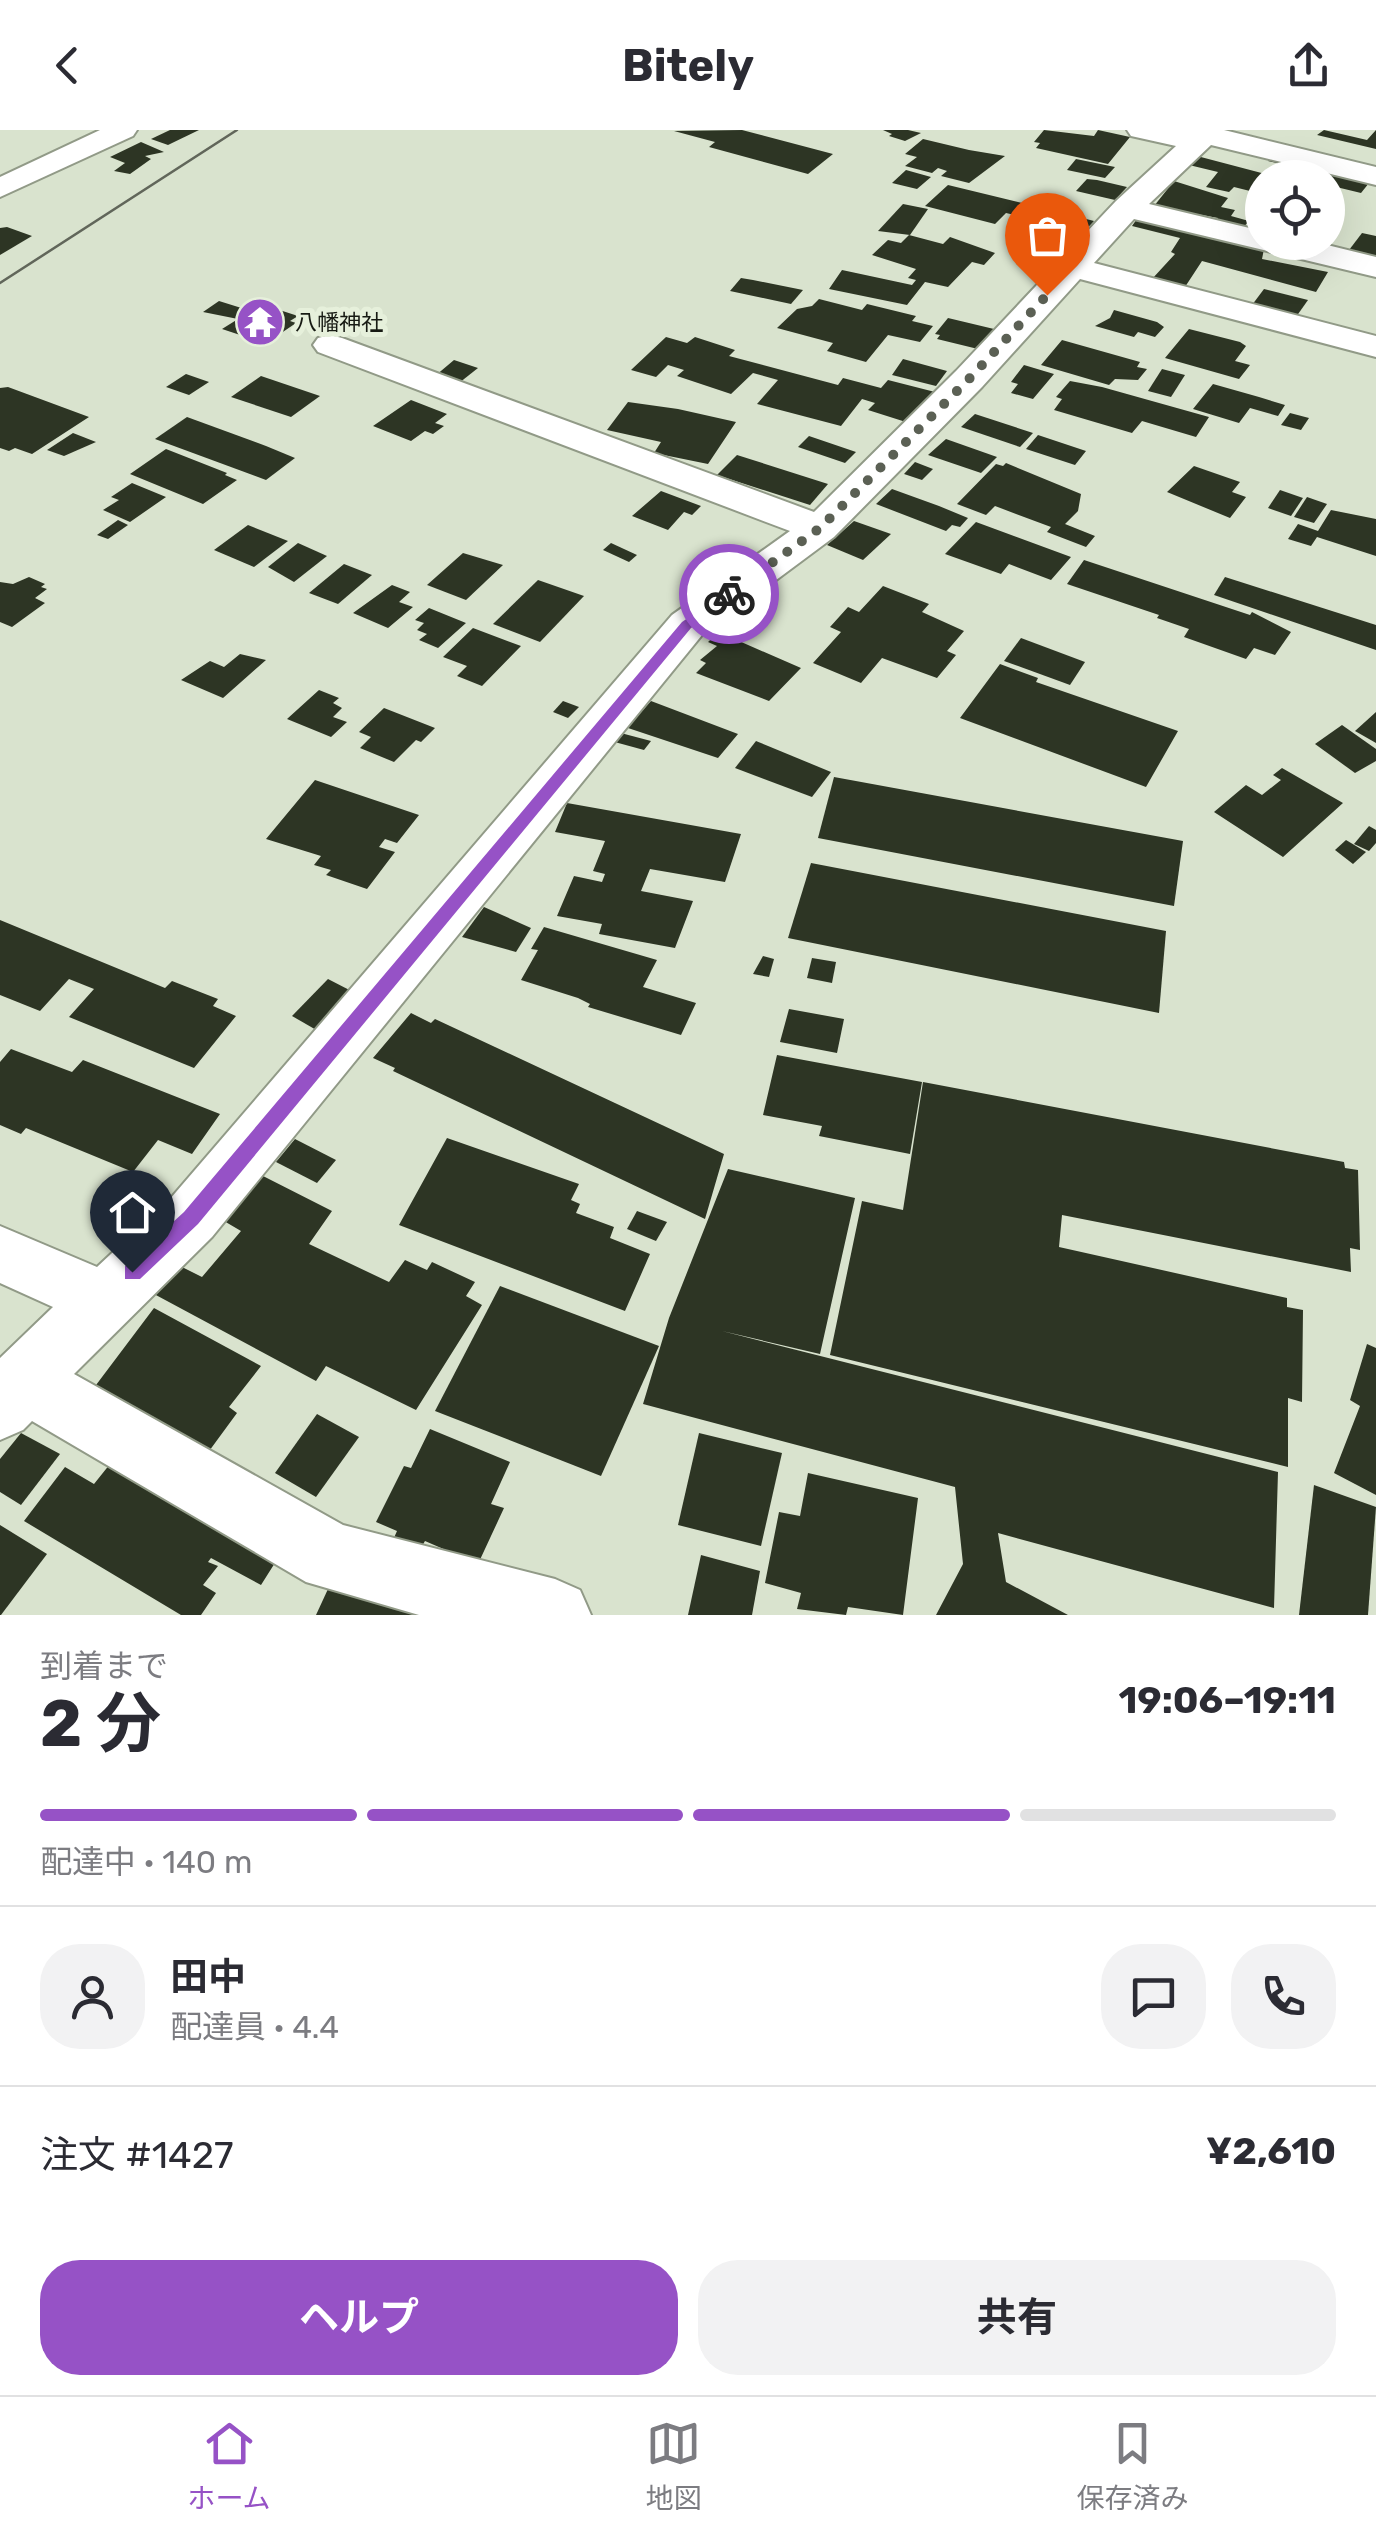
<!DOCTYPE html>
<html lang="ja">
<meta charset="utf-8">
<style>
:root{--surface:#fff;--page:#f2f2f3;--text:#2b2b33;--muted:#7c7c81;--line:#e1e1e2;--accent:#9652c6}
body{margin:0;font-family:Rubik,"Noto Sans JP",sans-serif;background:var(--page);color:var(--text);height:100vh;display:flex;flex-direction:column;font-size:38px;white-space:nowrap}
*{box-sizing:border-box;margin:0}
p{font-size:32px;color:var(--muted)}
.icon{flex:none;width:55px;height:55px;fill:none;stroke:currentColor;stroke-width:2;stroke-linecap:round;stroke-linejoin:round}
.map{position:relative;height:1485px;overflow:hidden}
.drawer{display:flex;flex-direction:column;background:var(--surface);flex:1}
.drawer>*{flex:none}
.fabs{position:absolute;left:1245px;top:30px;display:grid;gap:20px}
.fabs a{display:grid;place-items:center;width:100px;height:100px;border-radius:50%;background:var(--surface);box-shadow:0 10px 40px #0002;font-size:50px}
.pin{position:absolute;display:grid;place-items:center;width:85px;height:85px;color:#fff;margin:-102px -42px;border-radius:50% 50% 50% 0;rotate:-45deg;box-shadow:0 0 10px #0007}
.pin .icon{rotate:45deg}
.courier{position:absolute;display:grid;place-items:center;width:100px;height:100px;margin:-50px;border:8px solid #9652c6;border-radius:50%;background:#fff;color:#222;box-shadow:0 2px 12px #0007}
.head em{font-style:normal;font-weight:700}
.head div{display:flex;flex-direction:column-reverse}
.head{display:flex;align-items:center;justify-content:space-between;height:170px;padding:0 40px}
h1{font-size:65px;font-weight:700;line-height:75px}
.bar{display:grid;grid-template-columns:repeat(4,1fr);gap:15px 10px;align-content:center;height:120px;padding:0 40px}
.bar i{height:12px;border-radius:8px;background:var(--line)}
.bar .selected{background:var(--accent)}
.bar p{grid-column:span 4}
.line{display:flex;align-items:center;gap:25px;padding:0 40px;border-top:2px solid var(--line)}
.line div{flex:1}
.round{display:grid;place-items:center;flex:none;width:105px;height:105px;border-radius:40px;background:var(--page)}
.cta{display:flex;gap:20px;margin-top:auto;padding:20px 40px}
.cta a{flex:1;height:115px;border-radius:40px;background:var(--accent);color:#fff;font-size:40px;font-weight:700;line-height:115px;text-align:center}
.cta a+a{background:var(--page);color:var(--text)}
header{display:flex;justify-content:space-between;align-items:center;height:130px;padding:0 40px;background:var(--surface);font-size:45px;font-weight:700}
.tabs{display:flex;justify-content:space-around;align-items:center;height:140px;border-top:2px solid var(--line);background:var(--surface);font-size:28px;color:var(--muted)}
.tabs a{display:grid;justify-items:center;gap:5px}
.tabs .selected{color:var(--accent)}
.map>svg:first-child{display:block}
</style>
<header><svg class="icon" aria-label="back" viewBox="0 0 24 24"><path d="M15 5l-7 7 7 7"/></svg>Bitely<svg class="icon" aria-label="share" viewBox="0 0 24 24"><path d="M12 15V3M7 8l5-5 5 5M5 13v7h14v-7"/></svg></header>
<div class="map">
<svg width="1376" height="1485" viewBox="0 0 1376 1485">
<rect width="100%" height="100%" fill="#d9e3ce"/>
<g fill="#2d3524">
<polygon points="170,0 199,0 168,15 151,9"/>
<polygon points="742,0 833,24 808,44 709,17 715,12 674,1"/>
<polygon points="883,0 908,0 921,3 905,11 889,6 892,4"/>
<polygon points="1044,0 1094,6 1098,0 1130,7 1108,34 1036,18 1040,13 1034,12"/>
<polygon points="1324,0 1367,10 1376,0 1376,19 1317,5"/>
<polygon points="923,9 969,20 1005,26 969,53 941,46 947,41 938,38 932,43 905,36 917,27 905,24"/>
<polygon points="141,12 164,22 145,26 151,29 130,44 114,41 125,33 110,27"/>
<polygon points="1274,24 1369,53 1361,63 1328,55 1328,48 1290,46 1285,44 1290,39 1299,38 1268,31"/>
<polygon points="1197,26 1273,46 1273,48 1262,48 1262,64 1234,57 1229,62 1206,57 1218,42 1189,35"/>
<polygon points="1076,29 1115,37 1105,48 1067,40"/>
<polygon points="906,40 931,47 917,59 892,53"/>
<polygon points="1087,49 1097,50 1127,57 1115,70 1076,61"/>
<polygon points="1174,51 1228,68 1221,77 1235,80 1231,86 1249,91 1240,101 1212,95 1218,88 1154,76"/>
<polygon points="948,55 1034,76 1024,87 1006,83 995,94 925,76"/>
<polygon points="903,74 928,79 910,105 878,101"/>
<polygon points="1047,79 1094,91 1080,106 1044,96 1048,92 1037,89"/>
<polygon points="1139,86 1264,119 1262,129 1328,142 1316,162 1202,131 1185,157 1152,149 1175,124 1171,122 1180,108 1132,96"/>
<polygon points="7,97 32,106 0,125 0,98"/>
<polygon points="1362,103 1376,106 1376,134 1346,124"/>
<polygon points="909,105 943,114 950,107 995,123 984,135 972,132 948,157 925,152 907,175 829,159 842,140 912,155 916,150 908,148 916,139 872,125 888,110 901,113"/>
<polygon points="1028,121 1054,128 1043,141 1016,134"/>
<polygon points="741,148 753,150 803,160 791,174 730,161"/>
<polygon points="1264,159 1308,170 1296,187 1252,175"/>
<polygon points="819,169 862,180 867,174 916,186 912,191 933,196 920,212 888,205 866,232 827,221 833,213 777,198 797,179 812,176"/>
<polygon points="219,171 251,181 261,174 298,186 290,191 296,193 274,208 265,205 258,211 222,199 238,189 203,182"/>
<polygon points="1114,180 1157,192 1164,197 1155,207 1138,202 1134,207 1095,196 1110,188"/>
<polygon points="948,188 994,199 978,219 937,209 940,205 935,204"/>
<polygon points="1189,199 1240,212 1246,216 1235,231 1250,235 1239,249 1165,228"/>
<polygon points="666,207 687,213 695,207 735,220 729,226 838,255 843,248 881,258 888,250 935,262 909,293 868,280 875,273 862,269 841,296 757,274 778,250 753,243 731,264 677,246 684,240 668,235 656,247 631,240"/>
<polygon points="1062,210 1140,232 1137,237 1147,239 1138,250 1115,249 1109,255 1041,235"/>
<polygon points="903,229 947,241 936,256 892,245"/>
<polygon points="454,230 478,238 459,253 435,246"/>
<polygon points="1024,235 1054,244 1033,269 1011,263 1018,254 1011,252"/>
<polygon points="1162,239 1185,245 1171,267 1148,261"/>
<polygon points="186,244 209,252 189,265 166,257"/>
<polygon points="261,246 320,266 291,287 231,267"/>
<polygon points="1070,251 1102,257 1209,287 1196,307 1142,291 1132,303 1054,280 1062,269 1056,267"/>
<polygon points="1213,254 1259,267 1285,275 1278,286 1250,278 1239,293 1193,279"/>
<polygon points="8,257 89,287 32,324 15,318 9,321 0,318 0,258"/>
<polygon points="411,270 447,284 435,293 444,296 433,304 425,301 411,311 373,296"/>
<polygon points="628,272 678,279 736,292 708,334 654,323 661,312 607,300"/>
<polygon points="1290,283 1309,288 1301,300 1281,295"/>
<polygon points="975,284 1033,303 1020,317 961,297"/>
<polygon points="187,287 266,316 295,328 266,350 155,309"/>
<polygon points="73,303 96,312 64,326 47,320"/>
<polygon points="1038,305 1086,321 1075,335 1026,319"/>
<polygon points="809,306 856,322 845,333 798,317"/>
<polygon points="946,309 997,327 981,343 928,325"/>
<polygon points="166,319 227,343 225,345 237,350 203,374 130,344"/>
<polygon points="737,325 828,354 810,375 717,345"/>
<polygon points="915,332 933,339 922,350 904,344"/>
<polygon points="1006,333 1081,364 1078,381 1065,394 1095,406 1086,417 1047,402 1051,397 995,376 986,385 957,374 996,334 1003,336"/>
<polygon points="1194,336 1240,352 1232,362 1246,367 1230,388 1167,362"/>
<polygon points="132,353 166,367 130,392 103,380 119,370 111,367"/>
<polygon points="892,359 939,376 968,388 960,397 952,395 946,401 876,374"/>
<polygon points="1280,360 1303,368 1291,386 1268,378"/>
<polygon points="661,361 701,376 692,385 684,382 668,400 632,386"/>
<polygon points="1307,367 1327,374 1314,393 1294,387"/>
<polygon points="1331,380 1376,389 1376,426 1317,407 1311,416 1288,409 1298,394 1318,401"/>
<polygon points="118,390 128,395 108,409 97,405"/>
<polygon points="854,391 891,404 863,430 827,415"/>
<polygon points="976,392 1071,427 1051,450 1009,434 1001,444 945,424"/>
<polygon points="248,395 288,411 254,437 214,420"/>
<polygon points="298,413 327,426 294,452 268,437"/>
<polygon points="611,413 637,425 629,432 603,420"/>
<polygon points="463,423 503,435 466,470 427,455"/>
<polygon points="1084,430 1250,485 1252,482 1291,502 1275,525 1254,518 1246,529 1184,507 1189,499 1157,488 1159,485 1067,454"/>
<polygon points="344,434 372,445 338,474 309,463"/>
<polygon points="29,447 45,454 41,457 47,459 35,468 45,473 12,497 0,492 0,452 13,454"/>
<polygon points="1225,447 1376,495 1376,520 1214,465"/>
<polygon points="538,450 584,466 540,512 493,494"/>
<polygon points="392,455 410,462 399,472 413,477 388,498 353,483"/>
<polygon points="883,456 929,474 922,482 964,501 947,521 956,525 937,548 882,528 861,553 813,533 841,502 830,497 848,477 859,482"/>
<polygon points="429,478 466,493 438,518 419,510 427,504 417,500 424,493 415,490"/>
<polygon points="473,498 521,516 482,556 457,546 467,536 443,527"/>
<polygon points="721,500 739,511 801,538 769,571 696,543 706,533 700,530 717,516 708,512"/>
<polygon points="1021,508 1085,532 1070,555 1004,531"/>
<polygon points="240,524 266,530 223,568 181,550 210,531 224,537"/>
<polygon points="1000,534 1038,548 1036,552 1178,601 1146,657 960,588"/>
<polygon points="319,560 339,568 333,573 342,578 333,587 347,592 331,607 287,589"/>
<polygon points="563,571 579,577 568,588 553,582"/>
<polygon points="651,571 738,604 718,628 622,596 638,578 643,580"/>
<polygon points="384,578 435,598 421,612 416,610 394,632 360,618 371,607 359,602"/>
<polygon points="1376,582 1376,613 1355,601"/>
<polygon points="1342,595 1376,619 1376,631 1355,643 1315,614"/>
<polygon points="617,602 651,611 644,620 611,611"/>
<polygon points="756,611 831,642 812,667 735,638"/>
<polygon points="1282,638 1343,673 1283,727 1214,682 1246,655 1262,665 1281,650 1273,645"/>
<polygon points="834,647 1183,711 1174,776 818,708"/>
<polygon points="315,650 419,685 397,713 385,709 379,717 395,722 367,759 326,745 331,740 314,735 321,726 266,709"/>
<polygon points="567,673 741,704 725,752 650,739 641,761 693,771 675,818 599,804 602,794 557,786 574,746 602,752 605,744 593,741 605,711 555,702"/>
<polygon points="1369,696 1376,700 1376,713 1369,721 1354,714"/>
<polygon points="1346,710 1366,722 1353,734 1335,720"/>
<polygon points="811,733 1166,801 1159,883 788,808"/>
<polygon points="484,777 531,798 516,822 462,807"/>
<polygon points="0,790 165,858 172,851 218,869 213,876 236,886 194,938 69,887 94,859 69,849 40,881 0,865"/>
<polygon points="544,797 657,830 643,857 696,873 681,905 588,877 590,874 578,868 521,850 538,820 531,819"/>
<polygon points="763,826 774,829 769,847 753,844"/>
<polygon points="812,828 836,832 832,853 807,848"/>
<polygon points="328,849 361,866 325,905 292,886"/>
<polygon points="789,879 844,889 837,923 780,912"/>
<polygon points="411,883 431,893 435,889 724,1024 705,1089 393,941 395,938 373,928"/>
<polygon points="11,919 72,942 83,930 220,984 192,1024 158,1010 133,1042 26,998 21,1004 0,995 0,932"/>
<polygon points="777,925 922,952 910,1024 819,1006 822,996 763,985"/>
<polygon points="923,952 1344,1032 1345,1038 1358,1040 1360,1120 1350,1118 1351,1142 1062,1085 1059,1117 1287,1168 1287,1177 1303,1180 1302,1272 1288,1268 1288,1337 830,1225 862,1071 903,1080"/>
<polygon points="447,1008 579,1054 571,1070 580,1074 576,1083 614,1097 610,1108 650,1124 625,1181 399,1095"/>
<polygon points="295,1009 336,1030 317,1053 276,1032"/>
<polygon points="728,1039 855,1068 820,1224 722,1201 1278,1342 1274,1478 998,1403 1006,1452 1068,1485 936,1485 963,1434 955,1357 643,1274 669,1188"/>
<polygon points="263,1046 332,1081 309,1114 389,1152 405,1130 427,1140 432,1132 475,1152 466,1166 482,1175 416,1280 326,1236 316,1251 154,1164 178,1135 202,1147 241,1101 224,1091"/>
<polygon points="637,1081 667,1092 656,1111 627,1099"/>
<polygon points="500,1156 659,1216 601,1346 435,1281"/>
<polygon points="154,1178 261,1236 229,1277 237,1283 204,1328 90,1263"/>
<polygon points="1367,1214 1376,1218 1376,1365 1334,1343 1360,1276 1350,1270"/>
<polygon points="317,1284 359,1307 316,1367 275,1343"/>
<polygon points="430,1299 510,1332 491,1374 504,1378 478,1434 425,1411 419,1421 393,1410 397,1401 376,1392 404,1336 411,1338"/>
<polygon points="21,1303 60,1324 21,1375 0,1362 0,1329"/>
<polygon points="699,1303 782,1323 761,1416 678,1395"/>
<polygon points="118,1324 285,1417 261,1455 211,1428 208,1432 218,1436 203,1455 216,1463 201,1485 181,1485 24,1391 65,1337 94,1354"/>
<polygon points="808,1343 918,1368 903,1485 848,1477 846,1485 797,1479 801,1463 765,1453 779,1382 800,1386"/>
<polygon points="1314,1355 1376,1377 1368,1485 1299,1485"/>
<polygon points="0,1395 47,1424 1,1485 0,1485"/>
<polygon points="701,1425 760,1441 752,1485 688,1485"/>
<polygon points="334,1446 425,1485 316,1485"/>
</g>
<g fill="none" stroke-linecap="round" stroke-linejoin="round">
<g stroke="#919a87" stroke-width="4">
<g id="minor">
<polygon points="100,0 137,0 133,6 0,67 0,47"/>
<polygon points="1127,0 1224,0 1376,37 1376,55 1211,15 1149,74 1262,101 1262,112 1315,112 1376,127 1376,147 1134,89 1094,133 1376,206 1376,227 1080,149 982,257 834,407 702,505 212,1107 74,1244 343,1395 555,1449 580,1460 591,1485 419,1485 306,1452 32,1291 23,1300 0,1310 0,1228 53,1177 0,1153 0,1096 97,1137 170,1069 672,485 790,401 318,222 313,215 318,208 330,205 342,208 814,382 956,241 1116,71 1176,16 1131,6"/>
</g>
</g>
<use href="#minor" fill="#fff" fill-rule="evenodd"/>
<polyline stroke="#61665a" stroke-width="2.5" points="0,153 237,0"/>
</g>
<polygon fill="#9652c6" points="729,460 735,464 733,467 691,498 198,1094 140,1149 125,1149 125,1136 184,1082 682,492"/>
<g fill="none" stroke-linecap="round" stroke-linejoin="round">
<polyline stroke="#5b6054" stroke-width="10" stroke-dasharray="0 18" points="729,464 820,398 969,249 1047,165"/>
</g>
<defs>
<g id="temple-disc" transform="scale(2.5)"><circle r="9.5" fill="#9652c6" stroke="#e6f0db"/><path d="M0-6L5-2H3V0L6.5 2.5H4V6H1.5V3h-3V6H-4V2.5H-6.5L-3 0V-2H-5Z" fill="#fff"/></g>
</defs>
<g fill-rule="evenodd">
<use href="#temple-disc" x="260" y="192"/>
</g>
<g text-anchor="middle" stroke-width="10" stroke-linejoin="round" paint-order="stroke">
<g font-size="22" fill="#171a13" stroke="#e6f0db" text-anchor="start">
<text x="295" y="200">八幡神社</text>
</g>
</g>
</svg>
<div class="fabs">
<a><svg class="icon" aria-label="locate" viewBox="0 0 24 24"><circle cx="12" cy="12" r="6"/><path d="M12 2v4M12 18v4M2 12h4M18 12h4"/></svg></a>
</div>
<div class="pin" style="left:1047px;top:165px;background:#ea580c"><svg class="icon" aria-label="bag" viewBox="0 0 24 24"><path d="M5 8h14l-1 12H6zM9 8a3 3 0 0 1 6 0"/></svg></div>
<div class="pin" style="left:132px;top:1142px;background:#1f2937"><svg class="icon" aria-label="home" viewBox="0 0 24 24"><path d="M3 11l9-7 9 7M6 9v11h12V9"/></svg></div>
<div class="courier" style="left:729px;top:464px"><svg class="icon" aria-label="bike" viewBox="0 0 24 24"><circle cx="6" cy="16" r="4"/><circle cx="18" cy="16" r="4"/><path d="M6 16l4-8h5l3 8M10 8l3 8H6M13 5h3"/></svg></div>
</div>
<section class="drawer">
<div class="head"><div><h1>2 分</h1><p>到着まで</p></div><em>19:06–19:11</em></div>
<div class="bar"><i class="selected"></i><i class="selected"></i><i class="selected"></i><i></i><p>配達中 · 140 m</p></div>
<div class="line" style="height:180px"><a class="round"><svg class="icon" aria-label="person" viewBox="0 0 24 24"><circle cx="12" cy="8" r="4"/><path d="M4 21q1-7 8-7t8 7"/></svg></a><div><b>田中</b><p>配達員 · 4.4</p></div><a class="round"><svg class="icon" aria-label="chat" viewBox="0 0 24 24"><path d="M4 5h16v11H9l-5 4z"/></svg></a><a class="round"><svg class="icon" aria-label="phone" viewBox="0 0 24 24"><path d="M5 4h4l2 5-3 2q2 4 5 5l2-3 5 2v4C11 20 4 13 5 4z"/></svg></a></div>
<div class="line" style="height:130px"><div>注文 #1427</div><b>¥2,610</b></div>
<div class="cta"><a>ヘルプ</a><a>共有</a></div>
</section>
<nav class="tabs">
<a class="selected"><svg class="icon" aria-label="home" viewBox="0 0 24 24"><path d="M3 11l9-7 9 7M6 9v11h12V9"/></svg>ホーム</a>
<a><svg class="icon" aria-label="map" viewBox="0 0 24 24"><path d="M3 6l6-2 6 2 6-2v14l-6 2-6-2-6 2zM9 4v14M15 6v14"/></svg>地図</a>
<a><svg class="icon" aria-label="saved" viewBox="0 0 24 24"><path d="M7 4h10v16l-5-4-5 4z"/></svg>保存済み</a>
</nav>
